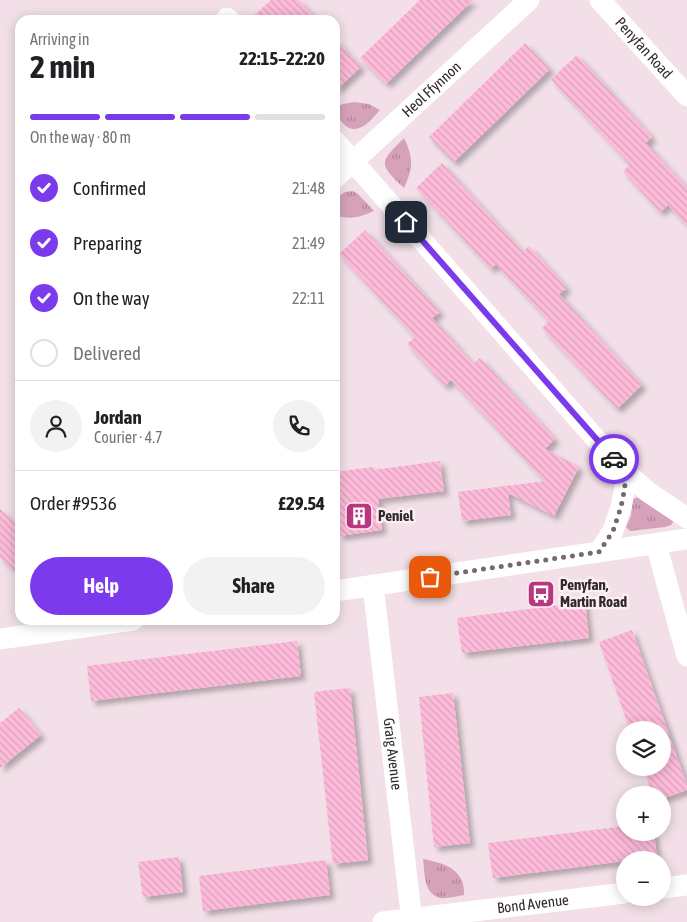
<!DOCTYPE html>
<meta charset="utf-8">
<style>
:root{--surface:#fff;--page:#f2f2f2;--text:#202124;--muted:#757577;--line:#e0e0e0;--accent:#7c3aed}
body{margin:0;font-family:"Asap Condensed",sans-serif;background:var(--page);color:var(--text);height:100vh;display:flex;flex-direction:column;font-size:19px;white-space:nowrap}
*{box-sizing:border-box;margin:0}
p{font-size:16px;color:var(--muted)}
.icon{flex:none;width:28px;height:28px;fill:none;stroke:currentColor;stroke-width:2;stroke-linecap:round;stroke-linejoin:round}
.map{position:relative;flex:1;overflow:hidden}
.panel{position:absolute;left:15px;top:15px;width:325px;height:610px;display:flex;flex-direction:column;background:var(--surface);border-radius:15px;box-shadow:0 2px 12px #0003}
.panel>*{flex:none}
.buttons{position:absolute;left:616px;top:721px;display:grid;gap:10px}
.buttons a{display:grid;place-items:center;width:55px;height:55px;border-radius:50%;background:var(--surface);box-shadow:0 2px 12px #0003;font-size:25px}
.pin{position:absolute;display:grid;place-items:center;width:42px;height:42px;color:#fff;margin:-21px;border-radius:10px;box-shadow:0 2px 8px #0006}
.courier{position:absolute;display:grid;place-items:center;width:50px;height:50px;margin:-25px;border:4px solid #7c3aed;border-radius:50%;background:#fff;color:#222;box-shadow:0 1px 6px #0007}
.overview em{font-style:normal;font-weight:700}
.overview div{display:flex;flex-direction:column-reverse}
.overview{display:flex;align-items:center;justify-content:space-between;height:85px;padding:0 15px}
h1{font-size:32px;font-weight:700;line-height:38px}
.bar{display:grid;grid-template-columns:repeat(4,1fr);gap:8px 5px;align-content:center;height:60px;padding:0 15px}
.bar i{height:6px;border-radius:4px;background:var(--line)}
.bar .current{background:var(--accent)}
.bar p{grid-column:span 4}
.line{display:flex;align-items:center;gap:12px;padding:0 15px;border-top:1px solid var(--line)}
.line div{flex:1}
.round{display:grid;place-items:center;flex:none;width:52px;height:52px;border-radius:26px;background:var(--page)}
ol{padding:0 15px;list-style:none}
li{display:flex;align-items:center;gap:15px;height:55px}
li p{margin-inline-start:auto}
li .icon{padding:5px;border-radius:50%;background:var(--accent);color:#fff;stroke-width:4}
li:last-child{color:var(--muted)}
li i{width:28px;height:28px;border:2px solid var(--line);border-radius:50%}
.button{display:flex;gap:10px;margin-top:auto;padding:10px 15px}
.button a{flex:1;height:58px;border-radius:30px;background:var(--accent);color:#fff;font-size:20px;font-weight:700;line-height:58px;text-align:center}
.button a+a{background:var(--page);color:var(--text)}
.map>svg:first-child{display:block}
</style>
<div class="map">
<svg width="687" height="922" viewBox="0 0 687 922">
<defs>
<pattern id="grass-tufts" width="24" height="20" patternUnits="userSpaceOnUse" patternTransform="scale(1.25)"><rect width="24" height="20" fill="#d6a2ba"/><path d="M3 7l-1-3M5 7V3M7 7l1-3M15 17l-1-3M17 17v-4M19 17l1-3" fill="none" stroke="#ae8498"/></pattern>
<pattern id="building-back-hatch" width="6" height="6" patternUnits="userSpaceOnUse" patternTransform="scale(1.25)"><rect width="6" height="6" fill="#fdbbd9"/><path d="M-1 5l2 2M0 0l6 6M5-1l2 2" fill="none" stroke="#d9a1bb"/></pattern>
<filter id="shadow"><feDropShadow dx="4.5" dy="4.5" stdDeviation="2.5" flood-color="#0004"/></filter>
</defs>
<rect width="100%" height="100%" fill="#f2dfe7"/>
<g fill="url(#grass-tufts)">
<path d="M354,102L369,104L380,110C372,119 359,136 346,126C342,123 339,118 335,114V107L343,104Z"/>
<path d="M404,138C414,158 413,169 404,188C378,163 379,163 404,138Z"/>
<path d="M353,191L358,194L374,211C358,218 352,219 335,216V199L345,192Z"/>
<polygon points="639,497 673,520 673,522 671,525 665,527 630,531 626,527 631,516 633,499"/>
<path d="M423,859C437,862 454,865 461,879C464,884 464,890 464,895C458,896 445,899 440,898C423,893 425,873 423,859Z"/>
</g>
<g fill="url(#building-back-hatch)" filter="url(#shadow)">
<polygon points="271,0 299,0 317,20 249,20"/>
<polygon points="420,0 473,0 386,84 360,58"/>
<polygon points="335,39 361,67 335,91"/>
<polygon points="525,43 550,69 454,162 429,137"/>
<polygon points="577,55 652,137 646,143 687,188 687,225 668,205 660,212 623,171 630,165 551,79"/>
<polygon points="442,163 523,252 529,246 549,268 567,288 559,294 642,385 617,409 542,328 549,321 496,264 491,269 416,188"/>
<polygon points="365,230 440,312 432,318 453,341 473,364 480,358 555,439 545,449 579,467 554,516 508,493 511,515 462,521 458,492 545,481 451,380 445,386 407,344 415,337 339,254"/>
<polygon points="440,461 444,491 378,499 382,530 339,536 335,501 335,472 374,467 374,470"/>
<polygon points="0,509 20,528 20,576 0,557"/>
<polygon points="585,602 589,638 462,653 457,618"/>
<polygon points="632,630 687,785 687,790 662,799 662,795 653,795 643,768 662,768 662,730 630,730 599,642"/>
<polygon points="297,641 301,676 91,701 87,666"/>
<polygon points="350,688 368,860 333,864 314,692"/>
<polygon points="453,693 470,843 434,847 419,697"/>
<polygon points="19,708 41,735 0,768 0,723"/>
<polygon points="625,826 625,832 654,832 657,858 637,860 625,860 625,861 493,878 488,843"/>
<polygon points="179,857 183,892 143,897 138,862"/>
<polygon points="326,860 330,895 203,911 199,876"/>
</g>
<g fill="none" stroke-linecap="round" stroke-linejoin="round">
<g stroke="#fff" stroke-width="21">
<path id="s1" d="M600,0L687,96"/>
<polyline points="227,18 229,20"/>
<polyline points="335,141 623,470"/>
<path id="s2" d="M335,178L529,0"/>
<polyline points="656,544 687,656"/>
<polyline points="599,552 613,531 621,507 625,487 623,470 648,492 687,518"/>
<path id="s3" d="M373,585L412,922"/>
<polyline points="335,591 687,539"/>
<polyline points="0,639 133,620"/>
<polyline points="662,888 687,885"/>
<path id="s4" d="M383,922L625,893"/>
</g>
</g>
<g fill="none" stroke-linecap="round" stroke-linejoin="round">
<polyline stroke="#75696e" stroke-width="5" stroke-dasharray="0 9" points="430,577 599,552 613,531 621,507 625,487 623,470 614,459"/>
<polyline stroke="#7c3aed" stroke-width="6" points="406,222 614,459"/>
</g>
<defs>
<g id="building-square" transform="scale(1.4375)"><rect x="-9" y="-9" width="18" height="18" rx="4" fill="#b93780" stroke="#ffedf4"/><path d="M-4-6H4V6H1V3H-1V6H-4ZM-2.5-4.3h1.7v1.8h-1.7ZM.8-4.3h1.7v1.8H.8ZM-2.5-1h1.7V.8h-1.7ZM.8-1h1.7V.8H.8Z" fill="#fff"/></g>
<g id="bus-square" transform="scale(1.4375)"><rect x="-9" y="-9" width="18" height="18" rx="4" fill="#b93780" stroke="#ffedf4"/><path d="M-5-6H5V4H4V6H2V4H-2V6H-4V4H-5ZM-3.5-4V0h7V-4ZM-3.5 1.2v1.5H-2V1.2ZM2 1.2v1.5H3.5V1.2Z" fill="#fff"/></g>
</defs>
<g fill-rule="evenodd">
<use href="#building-square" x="359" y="516"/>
<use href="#bus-square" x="541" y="594"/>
</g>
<g text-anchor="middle" stroke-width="5" stroke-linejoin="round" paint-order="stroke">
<g font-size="15" fill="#312a2d" stroke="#ffedf4">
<text dy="5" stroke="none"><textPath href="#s1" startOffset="65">Penyfan Road</textPath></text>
<text dy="5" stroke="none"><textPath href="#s2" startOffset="131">Heol Ffynnon</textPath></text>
<text dy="5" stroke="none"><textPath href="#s3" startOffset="170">Graig Avenue</textPath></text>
<text dy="5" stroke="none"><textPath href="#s4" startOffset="151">Bond Avenue</textPath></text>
</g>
<g font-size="15" font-weight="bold" fill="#312a2d" stroke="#ffedf4" text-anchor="start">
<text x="378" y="521">Peniel</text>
<text x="560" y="590">Penyfan,<tspan x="560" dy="17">Martin Road</tspan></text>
</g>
</g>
</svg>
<div class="buttons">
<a><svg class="icon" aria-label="layers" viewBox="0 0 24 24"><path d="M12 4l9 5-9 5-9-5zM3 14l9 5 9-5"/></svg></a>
<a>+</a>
<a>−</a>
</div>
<div class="pin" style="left:430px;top:577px;background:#ea580c"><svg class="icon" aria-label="bag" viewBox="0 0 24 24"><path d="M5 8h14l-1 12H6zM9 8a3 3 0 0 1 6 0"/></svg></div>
<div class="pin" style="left:406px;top:222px;background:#1f2937"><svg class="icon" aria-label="home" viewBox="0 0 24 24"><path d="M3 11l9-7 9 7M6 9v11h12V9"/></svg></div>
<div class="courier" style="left:614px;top:459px"><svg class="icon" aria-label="car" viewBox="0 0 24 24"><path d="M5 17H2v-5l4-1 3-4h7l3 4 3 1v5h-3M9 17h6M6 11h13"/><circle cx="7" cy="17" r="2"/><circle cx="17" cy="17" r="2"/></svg></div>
<section class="panel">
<div class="overview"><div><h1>2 min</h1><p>Arriving in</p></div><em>22:15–22:20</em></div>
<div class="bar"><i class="current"></i><i class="current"></i><i class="current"></i><i></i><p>On the way · 80 m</p></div>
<ol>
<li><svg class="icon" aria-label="check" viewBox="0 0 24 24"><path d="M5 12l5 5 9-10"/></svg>Confirmed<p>21:48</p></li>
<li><svg class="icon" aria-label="check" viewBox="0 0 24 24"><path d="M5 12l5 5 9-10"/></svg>Preparing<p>21:49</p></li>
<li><svg class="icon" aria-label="check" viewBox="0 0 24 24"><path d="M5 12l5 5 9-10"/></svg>On the way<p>22:11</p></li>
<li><i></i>Delivered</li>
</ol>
<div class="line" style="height:90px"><a class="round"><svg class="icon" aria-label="person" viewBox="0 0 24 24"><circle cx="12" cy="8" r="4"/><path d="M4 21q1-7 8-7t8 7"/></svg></a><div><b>Jordan</b><p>Courier · 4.7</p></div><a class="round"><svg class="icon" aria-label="phone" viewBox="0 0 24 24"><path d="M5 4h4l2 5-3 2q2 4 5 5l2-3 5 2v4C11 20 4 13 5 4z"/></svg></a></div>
<div class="line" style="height:65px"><div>Order #9536</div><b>£29.54</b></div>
<div class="button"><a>Help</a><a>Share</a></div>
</section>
</div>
